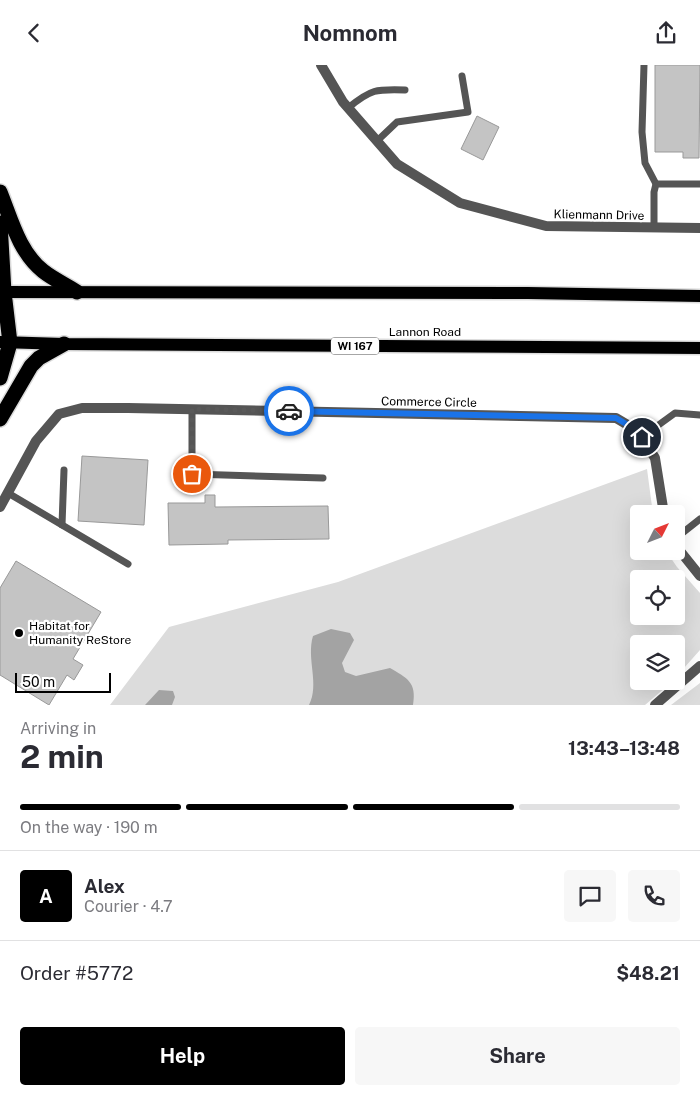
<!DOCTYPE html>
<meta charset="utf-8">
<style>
:root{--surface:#fff;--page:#f7f7f7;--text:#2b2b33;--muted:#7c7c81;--line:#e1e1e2;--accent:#000}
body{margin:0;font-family:"Public Sans",sans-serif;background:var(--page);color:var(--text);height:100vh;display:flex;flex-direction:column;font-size:19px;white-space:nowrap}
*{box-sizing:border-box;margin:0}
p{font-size:16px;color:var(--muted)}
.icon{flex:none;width:28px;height:28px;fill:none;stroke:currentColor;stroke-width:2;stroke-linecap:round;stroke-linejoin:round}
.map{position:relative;height:640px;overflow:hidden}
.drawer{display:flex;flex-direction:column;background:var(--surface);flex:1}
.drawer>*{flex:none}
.needle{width:32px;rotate:48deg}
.tools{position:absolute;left:630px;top:440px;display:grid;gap:10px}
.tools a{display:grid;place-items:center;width:55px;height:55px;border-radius:5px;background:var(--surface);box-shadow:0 5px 20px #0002;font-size:25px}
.scale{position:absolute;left:15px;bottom:12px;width:96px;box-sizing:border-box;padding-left:5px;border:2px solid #000;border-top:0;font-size:14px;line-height:18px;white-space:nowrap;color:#000;-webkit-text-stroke:4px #fff;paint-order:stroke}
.pin{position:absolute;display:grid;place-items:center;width:42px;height:42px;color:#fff;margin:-21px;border:2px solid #fff;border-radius:50%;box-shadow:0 1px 5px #0007}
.courier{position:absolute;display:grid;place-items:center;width:50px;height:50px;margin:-25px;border:4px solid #1a73e8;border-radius:50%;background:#fff;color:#222;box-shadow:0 1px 6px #0007}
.head em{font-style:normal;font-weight:700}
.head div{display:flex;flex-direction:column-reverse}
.head{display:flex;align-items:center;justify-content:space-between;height:85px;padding:0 20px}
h1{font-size:32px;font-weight:700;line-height:38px}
.bar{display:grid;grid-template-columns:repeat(4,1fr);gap:8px 5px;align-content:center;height:60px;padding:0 20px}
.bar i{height:6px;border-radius:4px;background:var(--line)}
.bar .selected{background:var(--accent)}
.bar p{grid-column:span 4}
.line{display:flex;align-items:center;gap:12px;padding:0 20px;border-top:1px solid var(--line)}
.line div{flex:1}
.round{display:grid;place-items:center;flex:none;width:52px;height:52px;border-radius:5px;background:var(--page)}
.action{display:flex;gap:10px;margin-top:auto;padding:10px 20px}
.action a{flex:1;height:58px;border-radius:5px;background:var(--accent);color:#fff;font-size:20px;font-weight:700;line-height:58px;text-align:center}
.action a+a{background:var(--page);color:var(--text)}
header{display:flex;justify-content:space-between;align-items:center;height:65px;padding:0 20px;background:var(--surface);font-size:22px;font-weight:700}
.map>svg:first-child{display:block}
</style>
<header><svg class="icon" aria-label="back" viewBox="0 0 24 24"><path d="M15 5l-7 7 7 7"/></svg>Nomnom<svg class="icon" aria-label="share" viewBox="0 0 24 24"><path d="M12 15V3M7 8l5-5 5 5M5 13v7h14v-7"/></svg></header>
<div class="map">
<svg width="700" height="640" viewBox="0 0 700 640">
<rect width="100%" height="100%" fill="#fff"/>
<g fill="#dcdcdc" fill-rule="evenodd">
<path d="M647,404L653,449H639V486H666L677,502L700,528V585L676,612V579H639V616H673L645,640H110L169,562L338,517ZM639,514H676V551H639Z"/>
<polygon points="700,618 700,640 671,640"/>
</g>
<g fill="#a3a3a3">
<path d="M331,564L350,568L354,575L342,598L345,607L356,611L390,603C407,613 417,617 413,640H309C320,619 306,594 313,571Z"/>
<polygon points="159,625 173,626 175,632 172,640 145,640"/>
</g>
<g fill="#c4c4c4" stroke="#999">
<polygon points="655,0 700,0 699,93 683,93 683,87 655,87"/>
<polygon points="477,51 499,62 483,95 461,84"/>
<polygon points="82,391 148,395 144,460 78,456"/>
<polygon points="205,430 215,430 215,442 328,441 329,474 228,475 228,479 169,480 168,438 205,438"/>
<polygon points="16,496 101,547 73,594 83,600 74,615 67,610 49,640 0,610 0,523"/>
</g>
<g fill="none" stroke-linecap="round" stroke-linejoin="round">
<g stroke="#dbdbdb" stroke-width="15">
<g id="primary">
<polyline points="0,227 528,228 700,231"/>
<polyline points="0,277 64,279 700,283"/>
</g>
</g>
<g stroke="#dbdbdb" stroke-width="18">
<g id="motorway">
<path d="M0,127C11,154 19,187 43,206C53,214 66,220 77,227"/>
<polyline points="0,158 4,227 10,278 0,313"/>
<polyline points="0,354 31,301 39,293 64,279"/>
</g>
</g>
<g stroke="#555" stroke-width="7">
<polyline points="644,0 642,67 645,98 656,119"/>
<path d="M348,43C371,24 376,24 405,25"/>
<polyline points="377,76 397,57 468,47 462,11"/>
<polyline points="654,163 654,127 656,119 700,119"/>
<polyline points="192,344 192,409 323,413"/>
<polyline points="642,372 675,348 700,350"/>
<polyline points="8,428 128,499"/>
<polyline points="62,460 64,405"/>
<polyline points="676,473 700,454"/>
</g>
<g stroke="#555" stroke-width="10">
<polyline points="321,0 343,37 397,99 460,138 546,161 700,163"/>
<polyline points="0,442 36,376 59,349 82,343 128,343 616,353 638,366 655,393 664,449"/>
<polyline points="676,481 700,511"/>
<polyline points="655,640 700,601"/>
</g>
<use href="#primary" stroke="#000" stroke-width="12"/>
<use href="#motorway" stroke="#000" stroke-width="15"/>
</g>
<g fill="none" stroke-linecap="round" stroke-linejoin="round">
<polyline stroke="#595959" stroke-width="5" stroke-dasharray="0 9" points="192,409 192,344 289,346"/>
<polyline stroke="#1a73e8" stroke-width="6" points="289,346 616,353 638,366 642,372"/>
</g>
<circle fill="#000" stroke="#fff" stroke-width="2" cx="19" cy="568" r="5"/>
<g text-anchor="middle" stroke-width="4.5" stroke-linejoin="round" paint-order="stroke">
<rect fill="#fff" stroke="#4c4c4c" stroke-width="1" x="331" y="272.5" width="48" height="17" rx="4"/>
<g font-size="11" font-weight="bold" fill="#000">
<text x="355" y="285">WI 167</text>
</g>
<g font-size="12" fill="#000" stroke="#fff">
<text transform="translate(599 150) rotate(1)" y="4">Klienmann Drive</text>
<text x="425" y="271">Lannon Road</text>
<text transform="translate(429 337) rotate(1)" y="4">Commerce Circle</text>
</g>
<g font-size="12" fill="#000" stroke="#fff" text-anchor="start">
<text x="29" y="565">Habitat for<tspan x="29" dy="14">Humanity ReStore</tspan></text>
</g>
</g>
</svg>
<div class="tools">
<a><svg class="needle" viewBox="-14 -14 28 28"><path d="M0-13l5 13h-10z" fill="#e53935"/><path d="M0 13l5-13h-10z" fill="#7c7c81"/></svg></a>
<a><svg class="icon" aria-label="locate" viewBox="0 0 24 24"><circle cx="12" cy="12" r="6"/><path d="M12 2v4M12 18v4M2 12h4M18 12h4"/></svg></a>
<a><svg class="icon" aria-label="layers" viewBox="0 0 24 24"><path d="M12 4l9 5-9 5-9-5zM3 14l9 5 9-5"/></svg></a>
</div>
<div class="scale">50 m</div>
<div class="pin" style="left:192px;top:409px;background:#ea580c"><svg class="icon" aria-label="bag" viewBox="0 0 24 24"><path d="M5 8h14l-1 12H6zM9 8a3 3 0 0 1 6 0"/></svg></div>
<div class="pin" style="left:642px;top:372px;background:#1f2937"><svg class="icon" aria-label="home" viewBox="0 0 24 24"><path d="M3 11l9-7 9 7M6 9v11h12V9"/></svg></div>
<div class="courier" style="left:289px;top:346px"><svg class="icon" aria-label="car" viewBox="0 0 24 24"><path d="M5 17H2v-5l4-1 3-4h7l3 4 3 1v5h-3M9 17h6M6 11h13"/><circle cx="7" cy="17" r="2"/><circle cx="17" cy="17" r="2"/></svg></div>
</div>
<section class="drawer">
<div class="head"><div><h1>2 min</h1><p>Arriving in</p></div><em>13:43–13:48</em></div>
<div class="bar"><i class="selected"></i><i class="selected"></i><i class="selected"></i><i></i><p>On the way · 190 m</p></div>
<div class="line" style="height:90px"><b class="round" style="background:var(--accent);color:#fff">A</b><div><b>Alex</b><p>Courier · 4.7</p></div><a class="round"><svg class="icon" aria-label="chat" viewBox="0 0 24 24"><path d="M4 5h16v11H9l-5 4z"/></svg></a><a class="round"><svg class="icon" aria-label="phone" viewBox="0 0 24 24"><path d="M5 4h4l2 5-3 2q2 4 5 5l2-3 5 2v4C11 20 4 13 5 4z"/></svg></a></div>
<div class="line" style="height:65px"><div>Order #5772</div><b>$48.21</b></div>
<div class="action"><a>Help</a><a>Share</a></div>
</section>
